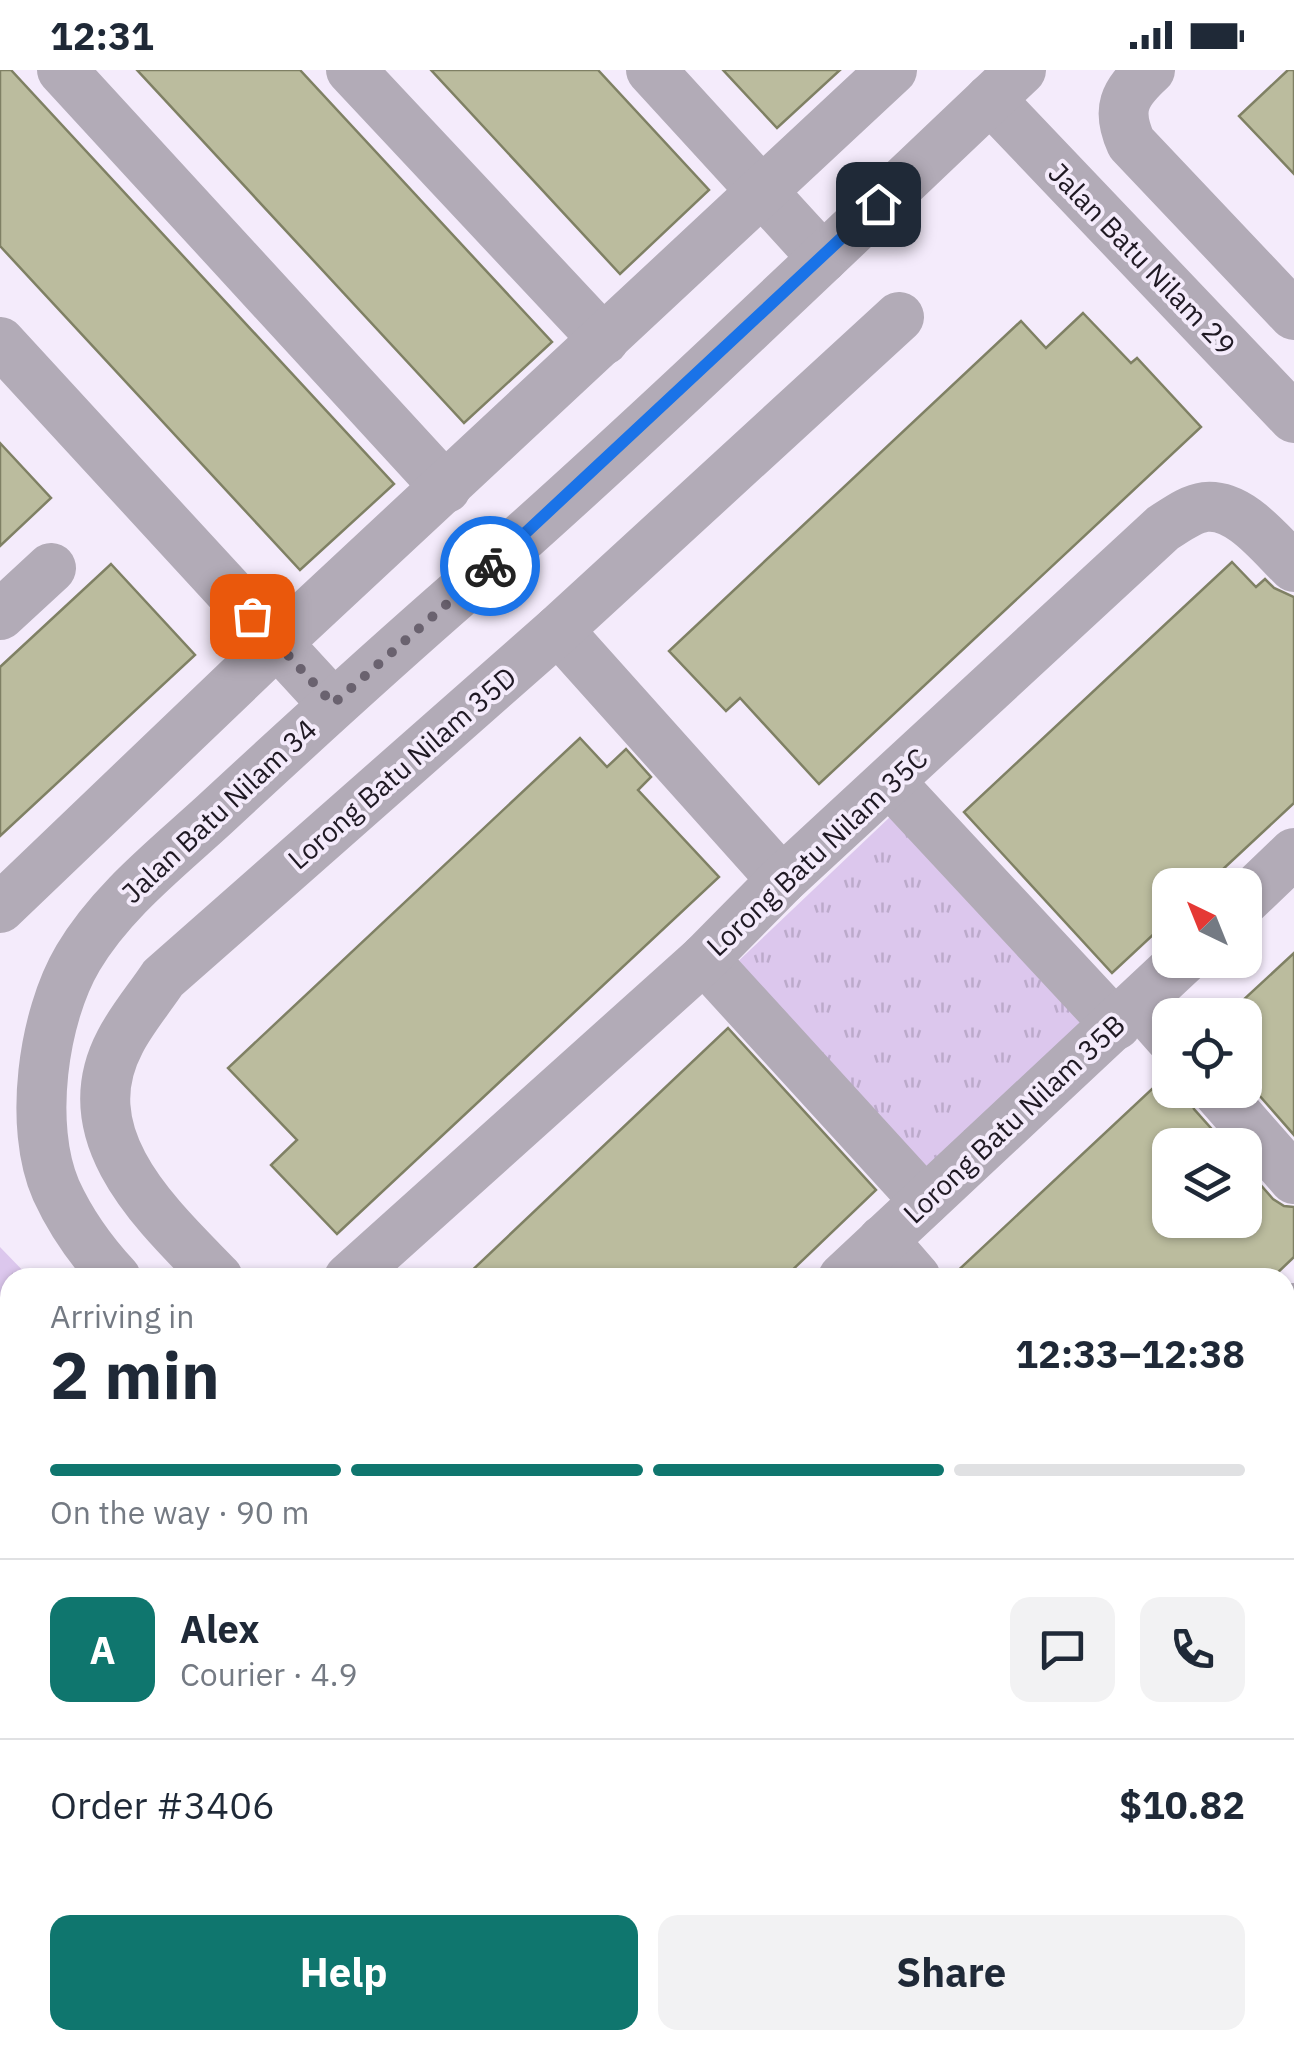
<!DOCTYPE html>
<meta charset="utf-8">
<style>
:root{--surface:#fff;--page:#f2f2f3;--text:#1f2937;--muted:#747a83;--line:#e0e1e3;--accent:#0f766e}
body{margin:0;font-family:"IBM Plex Sans",sans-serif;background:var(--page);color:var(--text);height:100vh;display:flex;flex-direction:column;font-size:38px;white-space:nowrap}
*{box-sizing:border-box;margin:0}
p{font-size:32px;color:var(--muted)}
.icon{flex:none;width:55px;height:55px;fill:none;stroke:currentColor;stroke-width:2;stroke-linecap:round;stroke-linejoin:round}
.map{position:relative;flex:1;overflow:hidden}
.panel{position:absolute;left:0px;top:1198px;width:1295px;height:782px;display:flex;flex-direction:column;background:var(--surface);border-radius:30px 30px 0 0;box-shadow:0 2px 8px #0004}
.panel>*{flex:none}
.needle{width:65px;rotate:317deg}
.fabs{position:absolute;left:1152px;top:798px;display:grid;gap:20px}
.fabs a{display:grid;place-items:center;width:110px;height:110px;border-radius:20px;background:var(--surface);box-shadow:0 2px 8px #0004;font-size:50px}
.pin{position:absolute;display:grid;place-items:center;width:85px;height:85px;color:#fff;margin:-42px;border-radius:20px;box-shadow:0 5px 15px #0006}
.courier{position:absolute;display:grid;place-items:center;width:100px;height:100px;margin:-50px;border:8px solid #1a73e8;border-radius:50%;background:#fff;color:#222;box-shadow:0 2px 12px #0007}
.headline em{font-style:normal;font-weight:700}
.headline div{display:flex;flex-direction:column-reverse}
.headline{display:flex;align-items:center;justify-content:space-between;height:170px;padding:0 50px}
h1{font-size:65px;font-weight:700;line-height:75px}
.bar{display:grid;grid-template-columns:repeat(4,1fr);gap:15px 10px;align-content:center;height:120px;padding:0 50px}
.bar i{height:12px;border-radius:8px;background:var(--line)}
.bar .current{background:var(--accent)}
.bar p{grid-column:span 4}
.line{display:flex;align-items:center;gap:25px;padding:0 50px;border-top:2px solid var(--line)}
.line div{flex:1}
.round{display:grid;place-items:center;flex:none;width:105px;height:105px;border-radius:20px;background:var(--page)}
.primary-button{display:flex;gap:20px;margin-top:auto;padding:20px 50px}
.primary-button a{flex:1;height:115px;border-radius:20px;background:var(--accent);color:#fff;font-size:40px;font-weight:700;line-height:115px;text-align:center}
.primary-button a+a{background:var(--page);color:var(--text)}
.status{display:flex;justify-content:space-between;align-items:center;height:70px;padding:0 50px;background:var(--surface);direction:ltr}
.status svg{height:28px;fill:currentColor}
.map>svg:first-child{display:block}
</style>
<div class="status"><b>12:31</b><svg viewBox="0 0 49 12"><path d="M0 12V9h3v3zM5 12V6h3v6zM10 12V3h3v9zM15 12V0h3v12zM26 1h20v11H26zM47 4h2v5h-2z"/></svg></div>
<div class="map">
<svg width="1294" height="1979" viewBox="0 0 1294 1979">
<defs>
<pattern id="forest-firs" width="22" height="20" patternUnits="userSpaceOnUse" patternTransform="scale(2.5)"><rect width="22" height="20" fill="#dcc7ed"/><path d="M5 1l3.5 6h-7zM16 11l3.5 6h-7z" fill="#bcaacb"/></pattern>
<pattern id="park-tufts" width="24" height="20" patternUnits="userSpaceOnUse" patternTransform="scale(2.5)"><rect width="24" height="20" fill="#dcc7ed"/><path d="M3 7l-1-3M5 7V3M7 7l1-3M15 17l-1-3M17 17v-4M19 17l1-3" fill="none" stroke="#bcaacb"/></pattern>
</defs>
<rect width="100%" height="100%" fill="#f4ebfb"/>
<polygon fill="#efdcfe" points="10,1576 10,1970 725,1970 734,1979 0,1979 0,1586"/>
<polygon fill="url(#forest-firs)" points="0,1177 29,1207 10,1208 10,1576 0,1586"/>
<polygon fill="url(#park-tufts)" points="892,745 1091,955 930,1109 730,899"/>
<g fill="#bbbc9e" stroke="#7f8064" stroke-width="2.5">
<polygon points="0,0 11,0 394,414 300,500 0,176"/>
<polygon points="137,0 300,0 552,272 464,353"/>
<polygon points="431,0 598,0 709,120 620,204"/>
<polygon points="723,0 840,0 777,58"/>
<polygon points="1288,0 1294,0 1294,104 1239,46"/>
<polygon points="1083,243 1131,293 1137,288 1201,357 819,714 740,628 726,641 669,581 1021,251 1046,278"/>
<polygon points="0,373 51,428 0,476"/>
<polygon points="1232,492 1256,517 1265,509 1274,518 1294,527 1294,733 1206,815 1170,815 1170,849 1112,903 964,742"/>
<polygon points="111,494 195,585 0,766 0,597"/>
<polygon points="580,668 607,697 626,679 651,707 638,720 719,807 337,1164 271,1095 297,1070 228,998"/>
<polygon points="1294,883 1294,1065 1245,1009 1245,945 1227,945"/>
<polygon points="728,958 876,1120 784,1208 464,1208"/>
<polygon points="1168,1004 1170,1020 1188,1020 1194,1039 1226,1075 1170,1075 1170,1150 1245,1150 1245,1097 1273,1129 1284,1136 1294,1137 1294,1187 1272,1208 950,1208"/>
</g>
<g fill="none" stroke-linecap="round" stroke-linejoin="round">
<g stroke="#b2abb7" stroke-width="50">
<polyline points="62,0 446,418"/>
<polyline points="351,0 604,270"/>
<polyline points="651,0 823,188"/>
<path d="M1150,0C1124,24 1116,39 1131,73L1294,245"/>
<polyline points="990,29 1294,348"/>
<polyline points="0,272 333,634"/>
<polyline points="0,545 51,498"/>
<polyline points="558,560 782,810"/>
<polyline points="890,712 1116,955"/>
<polyline points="1245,830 1294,783"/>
<polyline points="0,838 277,573 892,0"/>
<polyline points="704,889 925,1131"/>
<polyline points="1139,933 1170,968"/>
<polyline points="1216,1020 1294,1109"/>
<polyline points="883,1170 916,1208"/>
<path d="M116,1208C91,1181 71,1153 56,1120C28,1056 43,947 78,888C111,832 166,789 214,745C297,668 380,592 465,518C655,351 837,174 1021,0"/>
<path d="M218,1208C158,1146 70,1067 120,972C131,950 149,929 163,908L558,560L899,247"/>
<path d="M349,1208L704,889L782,810L1163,458C1176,450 1190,439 1205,437C1240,433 1271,475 1294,497"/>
<polyline points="843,1208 1183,890"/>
<polyline points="1285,1246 1294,1238"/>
<polyline points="1285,1614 1294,1624"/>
<polyline points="0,1654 10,1645"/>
<polyline points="1285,1689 1294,1681"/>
<polyline points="861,1970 870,1979"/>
<polyline points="994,1970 995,1979"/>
</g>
</g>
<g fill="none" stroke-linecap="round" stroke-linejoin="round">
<polyline stroke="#6a626f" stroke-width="10" stroke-dasharray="0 18" points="252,546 333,634 490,496"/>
<polyline stroke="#1a73e8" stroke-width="12" points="490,496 878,134"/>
</g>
<g text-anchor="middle" stroke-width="8" stroke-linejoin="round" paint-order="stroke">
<g font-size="28" fill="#1f1923" stroke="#f4ebfb">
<text transform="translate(1142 189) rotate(46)" y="10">Jalan Batu Nilam 29</text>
<text transform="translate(402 698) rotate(-41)" y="10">Lorong Batu Nilam 35D</text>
<text transform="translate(219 741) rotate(-43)" y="10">Jalan Batu Nilam 34</text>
<text transform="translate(817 782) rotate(-43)" y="10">Lorong Batu Nilam 35C</text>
<text transform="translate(1014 1049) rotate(-43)" y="10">Lorong Batu Nilam 35B</text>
</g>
</g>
</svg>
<div class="fabs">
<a><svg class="needle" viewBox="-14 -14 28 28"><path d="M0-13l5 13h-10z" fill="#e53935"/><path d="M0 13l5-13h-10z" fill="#747a83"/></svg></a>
<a><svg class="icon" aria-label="locate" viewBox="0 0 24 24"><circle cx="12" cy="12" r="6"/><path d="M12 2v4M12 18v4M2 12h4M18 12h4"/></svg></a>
<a><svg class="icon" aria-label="layers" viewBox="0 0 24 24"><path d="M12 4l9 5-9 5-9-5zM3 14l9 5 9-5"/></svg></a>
</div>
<div class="pin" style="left:252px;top:546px;background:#ea580c"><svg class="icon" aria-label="bag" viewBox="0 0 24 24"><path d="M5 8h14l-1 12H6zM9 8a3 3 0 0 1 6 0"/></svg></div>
<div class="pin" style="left:878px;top:134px;background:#1f2937"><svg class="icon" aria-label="home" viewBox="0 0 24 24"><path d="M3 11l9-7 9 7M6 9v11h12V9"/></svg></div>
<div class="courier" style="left:490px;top:496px"><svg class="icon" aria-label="bike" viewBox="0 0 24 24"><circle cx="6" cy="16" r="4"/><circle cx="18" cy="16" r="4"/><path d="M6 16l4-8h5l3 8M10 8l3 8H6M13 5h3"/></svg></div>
<section class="panel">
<div class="headline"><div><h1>2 min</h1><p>Arriving in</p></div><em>12:33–12:38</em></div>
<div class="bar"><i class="current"></i><i class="current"></i><i class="current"></i><i></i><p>On the way · 90 m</p></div>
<div class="line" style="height:180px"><b class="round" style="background:var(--accent);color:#fff">A</b><div><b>Alex</b><p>Courier · 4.9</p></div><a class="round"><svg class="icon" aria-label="chat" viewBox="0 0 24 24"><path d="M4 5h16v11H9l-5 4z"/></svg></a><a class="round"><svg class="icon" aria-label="phone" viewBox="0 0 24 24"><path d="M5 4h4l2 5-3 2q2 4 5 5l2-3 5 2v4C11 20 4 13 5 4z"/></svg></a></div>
<div class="line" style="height:130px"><div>Order #3406</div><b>$10.82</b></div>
<div class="primary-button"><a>Help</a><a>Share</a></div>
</section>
</div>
